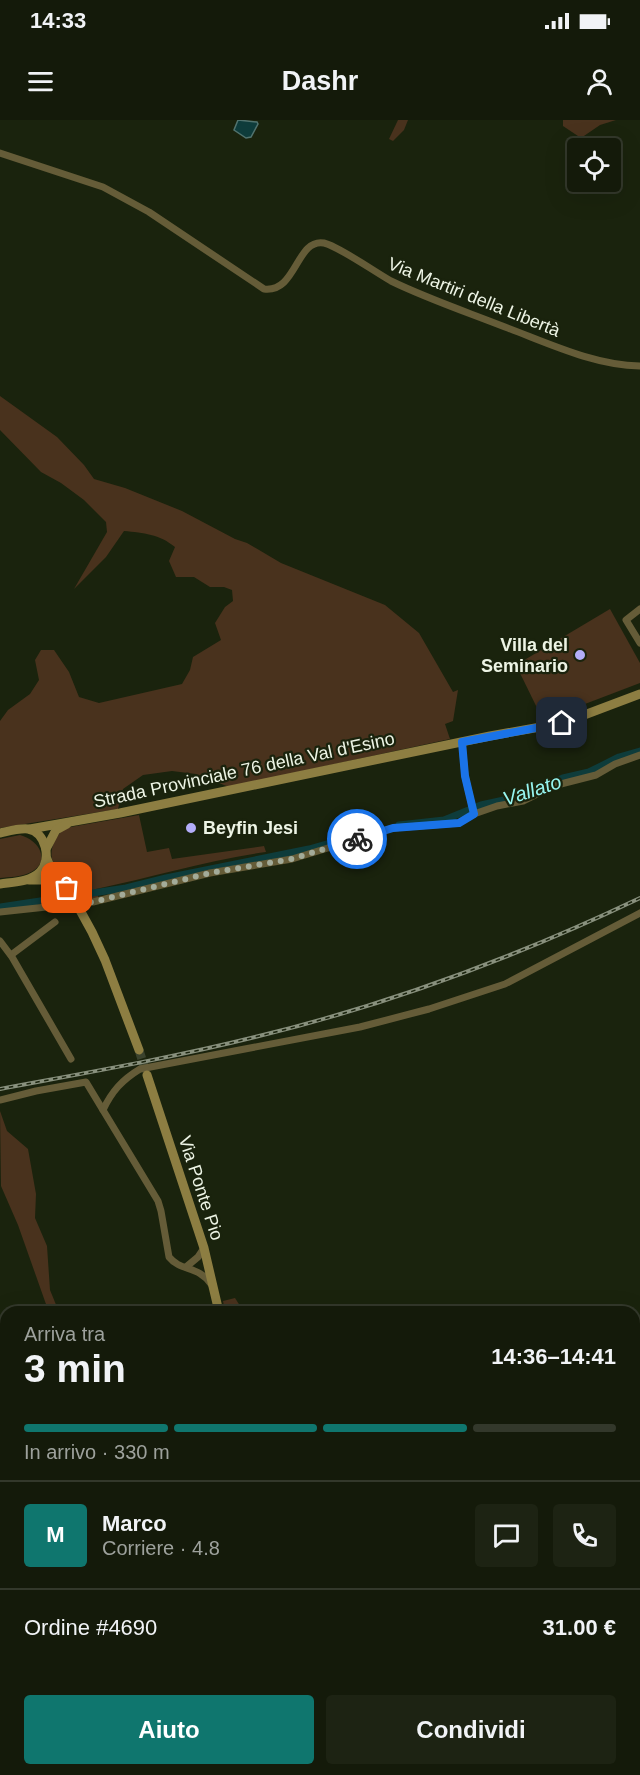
<!DOCTYPE html>
<html lang="it">
<meta charset="utf-8">
<style>
:root{--surface:#141a0a;--page:#1d2313;--text:#f1f3f6;--muted:#9da19c;--line:#33382b;--accent:#0f766e}
body{margin:0;font-family:Helvetica,sans-serif;background:var(--page);color:var(--text);height:100vh;display:flex;flex-direction:column;font-size:22px;white-space:nowrap}
*{box-sizing:border-box;margin:0}
p{font-size:20px;color:var(--muted)}
.icon{flex:none;width:33px;height:33px;fill:none;stroke:currentColor;stroke-width:2;stroke-linecap:round;stroke-linejoin:round}
.map{position:relative;flex:1;overflow:hidden}
.side{position:absolute;left:0px;top:1186px;width:640px;height:470px;display:flex;flex-direction:column;background:var(--surface);border-radius:18px 18px 0 0;box-shadow:0 6px 24px #0002,0 0 0 2px var(--line)}
.side>*{flex:none}
.fabs{position:absolute;left:567px;top:18px;display:grid;gap:12px}
.fabs a{display:grid;place-items:center;width:54px;height:54px;border-radius:6px;background:var(--surface);box-shadow:0 6px 24px #0002,0 0 0 2px var(--line);font-size:30px}
.pin{position:absolute;display:grid;place-items:center;width:51px;height:51px;color:#fff;margin:-26px;border-radius:12px;box-shadow:0 3px 9px #0006}
.courier{position:absolute;display:grid;place-items:center;width:60px;height:60px;margin:-30px;border:4px solid #1a73e8;border-radius:50%;background:#fff;color:#222;box-shadow:0 2px 8px #0007}
.head em{font-style:normal;font-weight:800}
.head div{display:flex;flex-direction:column-reverse}
.head{display:flex;align-items:center;justify-content:space-between;height:102px;padding:0 24px}
h1{font-size:39px;font-weight:800;line-height:45px}
.bar{display:grid;grid-template-columns:repeat(4,1fr);gap:9px 6px;align-content:center;height:72px;padding:0 24px}
.bar i{height:8px;border-radius:4px;background:var(--line)}
.bar .current{background:var(--accent)}
.bar p{grid-column:span 4}
.line{display:flex;align-items:center;gap:15px;padding:0 24px;border-top:2px solid var(--line)}
.line div{flex:1}
.round{display:grid;place-items:center;flex:none;width:63px;height:63px;border-radius:6px;background:var(--page)}
.action{display:flex;gap:12px;margin-top:auto;padding:12px 24px}
.action a{flex:1;height:69px;border-radius:6px;background:var(--accent);color:#fff;font-size:24px;font-weight:800;line-height:69px;text-align:center}
.action a+a{background:var(--page);color:var(--text)}
.status{display:flex;justify-content:space-between;align-items:center;height:42px;padding:0 30px;background:var(--surface);direction:ltr}
.status svg{height:16px;fill:currentColor}
header{display:flex;justify-content:space-between;align-items:center;height:78px;padding:0 24px;background:var(--surface);font-size:27px;font-weight:800}
.map>svg:first-child{display:block}
</style>
<div class="status"><b>14:33</b><svg viewBox="0 0 49 12"><path d="M0 12V9h3v3zM5 12V6h3v6zM10 12V3h3v9zM15 12V0h3v12zM26 1h20v11H26zM47 4h2v5h-2z"/></svg></div>
<header><svg class="icon" aria-label="menu" viewBox="0 0 24 24"><path d="M4 6h16M4 12h16M4 18h16"/></svg>Dashr<svg class="icon" aria-label="person" viewBox="0 0 24 24"><circle cx="12" cy="8" r="4"/><path d="M4 21q1-7 8-7t8 7"/></svg></header>
<div class="map">
<svg width="640" height="1655" viewBox="0 0 640 1655">
<rect width="100%" height="100%" fill="#1a230d"/>
<g fill="#49321d">
<polygon points="398,0 408,0 404,10 393,21 389,19"/>
<polygon points="563,0 616,0 600,5 581,18 563,6"/>
<path d="M0,276L57,317L84,345L94,359L125,368L182,391L235,419L247,423L281,443L385,485L419,513L453,572L458,570L453,601L445,604L450,619L229,667L196,654L172,651L143,655L123,669L118,689L0,708V601L8,590L30,574L39,560L35,540L41,530H54L69,552L79,577L99,583L182,564L190,550L193,537L221,520L215,503L225,487L233,481L232,470L224,467H210L194,457H176L169,441L175,427C159,414 144,413 124,411L106,437L74,469L107,412L106,402L84,380L61,363L41,352L0,310Z"/>
<polygon points="610,489 640,543 640,563 543,600 516,545"/>
<path d="M139,695L147,732L169,728L172,739L264,726L266,732C209,740 153,757 96,769L99,779L82,780C78,774 74,766 69,760C64,754 56,750 53,742C48,730 56,715 65,708Z"/>
<path d="M20,715C40,720 52,743 29,753C21,757 9,757 0,758V719Z"/>
<polygon points="0,991 7,1011 28,1029 36,1074 35,1098 47,1126 50,1170 59,1192 50,1192 47,1187 18,1105 1,1066"/>
<polygon points="235,1178 244,1192 225,1192 223,1181"/>
<polygon points="635,1345 640,1346 640,1414 635,1418"/>
<polygon points="6,1357 6,1409 0,1413 0,1359"/>
<polygon points="6,1460 6,1557 0,1559 0,1464"/>
<polygon points="640,1466 640,1493 635,1494 635,1467"/>
<polygon points="329,1650 364,1650 359,1655 327,1655"/>
</g>
<g fill="#0e3c3b" stroke="#51736e" stroke-width="1.5">
<polygon points="238,0 257,2 258,4 251,17 246,18 234,10"/>
<polygon points="6,1409 6,1454 0,1460 0,1413"/>
</g>
<g fill="none" stroke-linecap="round" stroke-linejoin="round">
<g stroke="#51736e" stroke-width="1.5">
<polyline points="634,1481 640,1479"/>
<polyline points="413,1650 415,1655"/>
<polyline points="349,1655 352,1650"/>
</g>
<g stroke="#0e3c3b" stroke-width="7">
<polyline points="399,705 444,700 481,685 526,675 563,658 589,652 619,637 640,631"/>
<polyline points="0,787 126,768 166,758 309,729 379,709"/>
</g>
<polyline stroke="#3a422d" stroke-width="9" stroke-dasharray="9 4.5" stroke-linecap="butt" points="139,930 147,955"/>
<g stroke="#655c38" stroke-width="7">
<path d="M0,33L103,67L149,92L264,169C297,173 296,118 324,123C338,126 375,152 391,161C428,179 467,192 505,207C548,223 593,245 640,246"/>
<polyline points="640,489 626,500 640,523"/>
<polyline points="462,622 465,656 474,694"/>
<polyline points="0,792 93,782 210,753 292,739 393,708 459,703 474,694 497,686 523,681 553,666 596,655 615,644 640,635"/>
<polyline points="0,821 12,837 71,939"/>
<polyline points="11,835 55,802"/>
<path d="M0,980L36,971L86,962L158,1081L161,1091L169,1137C181,1152 198,1145 211,1164"/>
<path d="M103,990C112,971 122,960 140,949L360,907L429,889L505,864L640,793"/>
<polyline points="186,1147 198,1137 204,1128"/>
</g>
<g stroke="#8d7e42" stroke-width="9">
<polyline points="30,709 120,693 490,616 563,603 640,574"/>
<path d="M0,713C9,711 20,708 28,709C46,712 52,740 40,752C30,762 14,762 0,764"/>
<polyline points="46,729 56,710 67,704"/>
<polyline points="47,739 51,749 64,761 92,812 105,840 139,930"/>
<polyline points="29,760 50,760 65,766"/>
<polyline points="147,955 204,1128 219,1192"/>
<polyline points="0,1564 6,1561"/>
<polyline points="273,1655 273,1650"/>
</g>
<g stroke="#88907d" stroke-width="4">
<path id="rail" d="M0,969C85,953 171,938 255,917C388,885 516,837 640,778"/>
</g>
<use href="#rail" stroke="#1a230d" stroke-width="1.5" stroke-dasharray="4.5" stroke-linecap="butt"/>
</g>
<g fill="none" stroke-linecap="round" stroke-linejoin="round">
<polyline stroke="#a3ab99" stroke-width="6" stroke-dasharray="0 10.8" points="67,768 78,784 93,782 210,753 292,739 357,719"/>
<polyline stroke="#1a73e8" stroke-width="8" points="357,719 393,708 459,703 474,694 465,656 462,622 562,603"/>
</g>
<g fill="#b3adf9" stroke="#1a230d" stroke-width="2">
<circle cx="580" cy="535" r="6"/>
<circle cx="191" cy="708" r="6"/>
</g>
<g text-anchor="middle" stroke-width="4.5" stroke-linejoin="round" paint-order="stroke">
<g font-size="18" fill="#edf4e5" stroke="#1a230d">
<text transform="translate(474 177) rotate(22)" y="6">Via Martiri della Libertà</text>
<text transform="translate(244 650) rotate(-12)" y="6">Strada Provinciale 76 della Val d'Esino</text>
<text transform="translate(201 1068) rotate(72)" y="6">Via Ponte Pio</text>
</g>
<g font-size="18" font-weight="bold" fill="#edf4e5" stroke="#1a230d" text-anchor="end">
<text x="568" y="531">Villa del<tspan x="568" dy="21">Seminario</tspan></text>
<text x="203" y="714" text-anchor="start">Beyfin Jesi</text>
</g>
<g font-size="20" font-style="italic" fill="#96f5f0" stroke="#1a230d">
<text transform="translate(532 670) rotate(-18)" y="7">Vallato</text>
</g>
</g>
</svg>
<div class="fabs">
<a><svg class="icon" aria-label="locate" viewBox="0 0 24 24"><circle cx="12" cy="12" r="6"/><path d="M12 2v4M12 18v4M2 12h4M18 12h4"/></svg></a>
</div>
<div class="pin" style="left:67px;top:768px;background:#ea580c"><svg class="icon" aria-label="bag" viewBox="0 0 24 24"><path d="M5 8h14l-1 12H6zM9 8a3 3 0 0 1 6 0"/></svg></div>
<div class="pin" style="left:562px;top:603px;background:#1f2937"><svg class="icon" aria-label="home" viewBox="0 0 24 24"><path d="M3 11l9-7 9 7M6 9v11h12V9"/></svg></div>
<div class="courier" style="left:357px;top:719px"><svg class="icon" aria-label="bike" viewBox="0 0 24 24"><circle cx="6" cy="16" r="4"/><circle cx="18" cy="16" r="4"/><path d="M6 16l4-8h5l3 8M10 8l3 8H6M13 5h3"/></svg></div>
<section class="side">
<div class="head"><div><h1>3 min</h1><p>Arriva tra</p></div><em>14:36–14:41</em></div>
<div class="bar"><i class="current"></i><i class="current"></i><i class="current"></i><i></i><p>In arrivo · 330 m</p></div>
<div class="line" style="height:108px"><b class="round" style="background:var(--accent);color:#fff">M</b><div><b>Marco</b><p>Corriere · 4.8</p></div><a class="round"><svg class="icon" aria-label="chat" viewBox="0 0 24 24"><path d="M4 5h16v11H9l-5 4z"/></svg></a><a class="round"><svg class="icon" aria-label="phone" viewBox="0 0 24 24"><path d="M5 4h4l2 5-3 2q2 4 5 5l2-3 5 2v4C11 20 4 13 5 4z"/></svg></a></div>
<div class="line" style="height:78px"><div>Ordine #4690</div><b>31.00 €</b></div>
<div class="action"><a>Aiuto</a><a>Condividi</a></div>
</section>
</div>
